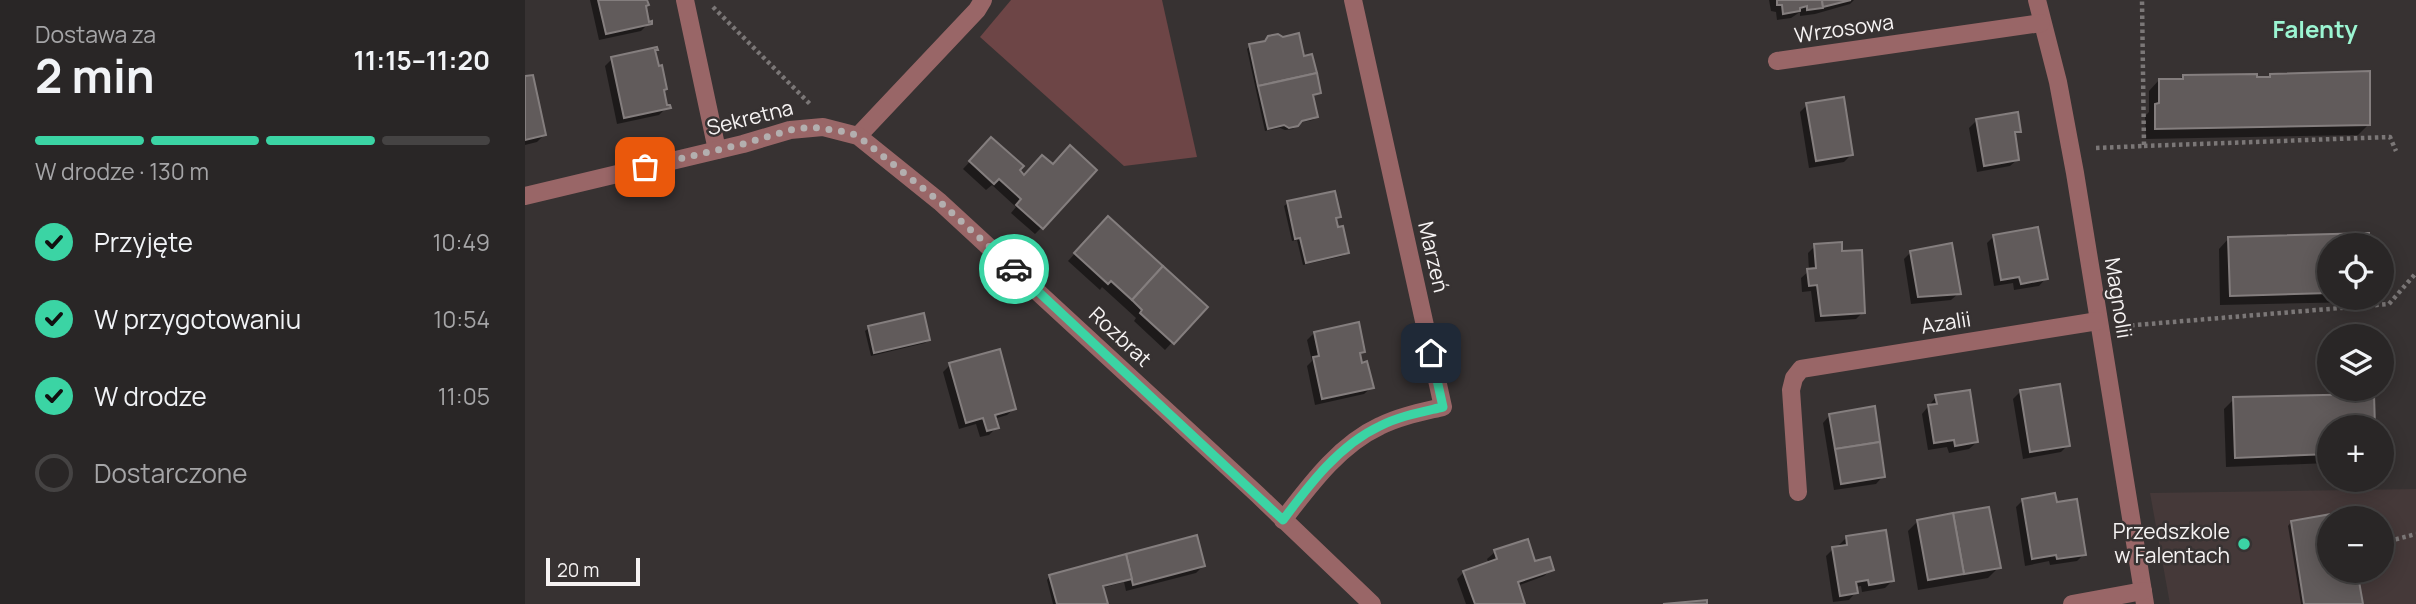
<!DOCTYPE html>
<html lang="pl">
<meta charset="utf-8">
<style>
:root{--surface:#292626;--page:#353232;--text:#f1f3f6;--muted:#a5a5a7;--line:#454343;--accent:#3bd4a4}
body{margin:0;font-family:Manrope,sans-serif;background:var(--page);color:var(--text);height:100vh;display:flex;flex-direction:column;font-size:26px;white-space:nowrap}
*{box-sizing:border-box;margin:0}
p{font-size:23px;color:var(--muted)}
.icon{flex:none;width:38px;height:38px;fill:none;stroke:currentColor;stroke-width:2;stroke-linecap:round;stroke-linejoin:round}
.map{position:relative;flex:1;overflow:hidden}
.side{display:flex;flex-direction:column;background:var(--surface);width:525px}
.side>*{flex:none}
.fabs{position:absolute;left:1792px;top:233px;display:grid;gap:14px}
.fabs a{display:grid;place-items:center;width:77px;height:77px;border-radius:50%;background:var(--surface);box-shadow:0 4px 18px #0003,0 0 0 2px var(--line);font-size:35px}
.scale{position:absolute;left:21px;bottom:18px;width:94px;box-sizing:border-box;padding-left:7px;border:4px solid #f6f3f3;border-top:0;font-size:19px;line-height:24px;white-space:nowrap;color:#f6f3f3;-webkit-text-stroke:5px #373232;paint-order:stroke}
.pin{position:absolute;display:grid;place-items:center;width:60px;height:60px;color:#fff;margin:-30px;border-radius:14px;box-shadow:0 4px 10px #0006}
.courier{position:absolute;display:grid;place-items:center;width:70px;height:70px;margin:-35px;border:5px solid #3bd4a4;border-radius:50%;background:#fff;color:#222;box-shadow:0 2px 9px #0007}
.summary em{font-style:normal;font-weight:700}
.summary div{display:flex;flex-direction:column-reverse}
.summary{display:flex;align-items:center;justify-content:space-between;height:119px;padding:0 35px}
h1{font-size:46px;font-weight:700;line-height:52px}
.bar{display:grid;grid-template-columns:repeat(4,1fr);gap:10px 7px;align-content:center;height:84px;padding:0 35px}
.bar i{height:9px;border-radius:5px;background:var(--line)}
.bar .on{background:var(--accent)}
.bar p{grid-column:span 4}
ol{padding:0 35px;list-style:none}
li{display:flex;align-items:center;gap:21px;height:77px}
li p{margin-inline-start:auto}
li .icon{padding:7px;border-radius:50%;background:var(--accent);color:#111;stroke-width:4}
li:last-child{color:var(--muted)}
li i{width:38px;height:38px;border:4px solid var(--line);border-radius:50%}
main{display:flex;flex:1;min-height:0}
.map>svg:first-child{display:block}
</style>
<main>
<section class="side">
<div class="summary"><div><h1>2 min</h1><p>Dostawa za</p></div><em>11:15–11:20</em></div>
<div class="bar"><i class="on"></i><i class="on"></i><i class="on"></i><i></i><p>W drodze · 130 m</p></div>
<ol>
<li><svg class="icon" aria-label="check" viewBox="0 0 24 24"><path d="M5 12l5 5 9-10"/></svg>Przyjęte<p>10:49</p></li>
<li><svg class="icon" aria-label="check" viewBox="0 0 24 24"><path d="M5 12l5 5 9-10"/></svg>W przygotowaniu<p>10:54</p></li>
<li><svg class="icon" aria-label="check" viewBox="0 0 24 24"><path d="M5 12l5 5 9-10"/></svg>W drodze<p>11:05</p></li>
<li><i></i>Dostarczone</li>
</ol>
</section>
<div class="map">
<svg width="1891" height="604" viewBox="0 0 1891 604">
<rect width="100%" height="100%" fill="#373232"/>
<path fill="#453939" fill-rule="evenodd" d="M1891,489V604H1645L1625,493ZM1804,518H1857V570H1804Z"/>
<polygon fill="#6d4546" points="486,0 637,0 672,157 599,166 455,37"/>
<g fill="#0007">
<polygon points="65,0 120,0 119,7 123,24 116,31 74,40"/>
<polygon points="1244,0 1329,0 1325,4 1290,14 1275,16 1275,12 1266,18 1252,20 1251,12 1246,11"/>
<polygon points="725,46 778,58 794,92 787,97 791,117 788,120 773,123 768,129 760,130 755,128 740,131 722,49"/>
<polygon points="87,59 137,91 141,108 134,115 92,124 80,66"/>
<polygon points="1745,75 1844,124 1833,135 1621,139 1620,116 1624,112 1624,91 1634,80 1654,80 1658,76 1742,79"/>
<polygon points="0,78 19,135 12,142 0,145"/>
<polygon points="1282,105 1326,155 1319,162 1284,168 1275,112"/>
<polygon points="1451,121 1494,131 1489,136 1493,159 1485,166 1452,172 1444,128"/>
<polygon points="466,139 493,170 517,227 510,234 486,213 491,207 467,185 461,190 438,169"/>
<polygon points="763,203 814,216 810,220 822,253 818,256 778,265 772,240 767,241 759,206"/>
<polygon points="583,218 680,307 640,350 609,321 611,318 599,307 577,287 575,290 543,261"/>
<polygon points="1469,236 1521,278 1514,286 1489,290 1488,283 1469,286 1462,243"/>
<polygon points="1704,238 1842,245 1804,245 1804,298 1838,298 1834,302 1695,305 1694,249"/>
<polygon points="1290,246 1315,253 1338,312 1331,319 1290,322 1286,291 1277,292 1276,278 1284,271 1283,253"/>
<polygon points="1386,252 1434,293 1426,300 1386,304 1379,259"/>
<polygon points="344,328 403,340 400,343 346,356 340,331"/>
<polygon points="789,333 838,351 834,356 847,387 839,394 790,405 782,366 787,361 782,340"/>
<polygon points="425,365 490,408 482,415 469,419 472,427 464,435 455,437 451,424 434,429 418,372"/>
<polygon points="1495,392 1543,445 1536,452 1498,459 1488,399"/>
<polygon points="1411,397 1452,442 1444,449 1424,453 1422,447 1403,450 1397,414"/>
<polygon points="1709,399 1849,427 1804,427 1804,463 1701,467 1699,409"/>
<polygon points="1305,415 1358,476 1351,484 1309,490 1298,423"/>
<polygon points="1498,500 1531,504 1559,554 1552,561 1525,565 1524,561 1500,566 1491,507"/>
<polygon points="1821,513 1822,518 1804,518 1804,570 1836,604 1776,604 1763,526 1766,522"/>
<polygon points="1393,521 1474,567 1463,578 1393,590 1383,531"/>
<polygon points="1321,538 1367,581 1360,588 1337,592 1336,586 1330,587 1331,592 1324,600 1308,602 1301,556 1308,549 1315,548 1314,545"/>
<polygon points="1002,541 1009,564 1027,569 1019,576 992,586 998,604 941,604 932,579 939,572 964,564 962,559 970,552"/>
<polygon points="678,566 671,573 601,591 599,582 577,588 581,604 528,604 522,580 525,576"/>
</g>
<g fill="#615b5b" stroke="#847e7e" stroke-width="2">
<polygon points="73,0 122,0 124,5 121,6 124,22 127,21 127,24 81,34"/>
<polygon points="1252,0 1297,0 1298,8 1282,10 1282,6 1275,8 1275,11 1258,14 1257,5 1252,5"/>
<polygon points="1297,0 1326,0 1298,7"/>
<polygon points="774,33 779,56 787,54 792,73 733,86 724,44 740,41 743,36 753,34 758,37"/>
<polygon points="132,47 133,50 130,50 134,66 137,65 142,89 139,90 142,105 145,105 146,108 99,118 86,57"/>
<polygon points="1845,71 1845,125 1630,129 1630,104 1634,103 1634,79 1658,79 1658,75 1732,74 1732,77 1745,77 1745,74"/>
<polygon points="792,73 796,93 788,95 793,117 777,121 773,126 764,128 759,125 743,129 733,86"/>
<polygon points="8,75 21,135 0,140 0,76"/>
<polygon points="1319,97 1328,155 1291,161 1281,103"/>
<polygon points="1493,112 1496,132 1490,132 1494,160 1459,166 1451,119"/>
<polygon points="466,137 499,166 495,170 499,175 517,155 528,164 545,145 572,170 518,229 491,205 496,199 474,179 469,184 444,161"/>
<polygon points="810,191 816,217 811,218 813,227 818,226 824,253 781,263 775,238 770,239 762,201"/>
<polygon points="583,216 638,266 607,300 586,281 583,284 549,253"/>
<polygon points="1513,227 1523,279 1496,284 1494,277 1476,280 1468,235"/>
<polygon points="1844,233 1844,245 1804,245 1804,293 1705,296 1703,237"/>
<polygon points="1317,242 1317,251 1337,250 1340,313 1296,316 1292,285 1284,286 1282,269 1291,268 1289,244"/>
<polygon points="1427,243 1436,294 1393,297 1385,251"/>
<polygon points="638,266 683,307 649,344 615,313 617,310 607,300"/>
<polygon points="399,313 405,340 349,353 343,326"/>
<polygon points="834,322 840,352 835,353 837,363 842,361 849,388 797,399 788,357 794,356 789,332"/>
<polygon points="475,349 491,409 470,415 474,428 462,431 458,418 441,423 424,363"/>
<polygon points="1535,384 1545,446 1505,452 1495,390"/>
<polygon points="1445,390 1453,442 1430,446 1429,440 1409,443 1403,405 1412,404 1410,395"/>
<polygon points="1849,394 1850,427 1804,427 1804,454 1710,458 1708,397"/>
<polygon points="1350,406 1355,442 1310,449 1304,414"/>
<polygon points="1355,442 1360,477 1316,484 1310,449"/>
<polygon points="1530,493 1532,502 1552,499 1561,555 1532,559 1531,555 1507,559 1497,499"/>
<polygon points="1464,507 1476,568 1439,574 1428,513"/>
<polygon points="1823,511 1824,518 1804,518 1804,570 1832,570 1838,604 1779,604 1766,521"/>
<polygon points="1428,513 1439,574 1403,580 1392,520"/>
<polygon points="1361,530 1369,581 1344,585 1343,580 1331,582 1333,593 1315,596 1307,547 1322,545 1321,536"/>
<polygon points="672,535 680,566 608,585 601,554"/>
<polygon points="1003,539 1010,561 1025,557 1029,570 993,582 1000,604 950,604 938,571 972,559 969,550"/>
<polygon points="601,554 607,579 578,586 583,604 532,604 524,575"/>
<polygon points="1182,600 1182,604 1138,604"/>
</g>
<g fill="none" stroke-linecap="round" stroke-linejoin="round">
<g stroke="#7b7777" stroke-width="4.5" stroke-dasharray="3.5 3.5" stroke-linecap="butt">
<polyline points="188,7 286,105"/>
<polyline points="1619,146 1865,137 1871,151"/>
<polyline points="1571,148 1619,146 1617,0"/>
<polyline points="1599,326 1864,304 1891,273"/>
<polyline points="1857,543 1891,534"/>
</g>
<g stroke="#996667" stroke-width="18">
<polyline points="160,0 192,150"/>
<polyline points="1512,0 1533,82 1550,173 1620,604"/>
<polyline points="1252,61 1516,23"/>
<polyline points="333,136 452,10 458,0"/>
<polyline points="0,196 218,144 265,130 298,127 333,136 415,202 732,494 847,604"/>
<polyline points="1273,492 1266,390 1269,378 1276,369 1573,321"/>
<path d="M758,520C785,485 814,445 855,426C875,416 897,412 918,407L828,0"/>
<polyline points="1547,604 1618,591"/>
</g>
</g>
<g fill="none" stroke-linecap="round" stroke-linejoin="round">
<polyline stroke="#b3afaf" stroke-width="7" stroke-dasharray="0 12.6" points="120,167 218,144 265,130 285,127 322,132 333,136 415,202 489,269"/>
<path stroke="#3bd4a4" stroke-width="9" d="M489,269L758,520C784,485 814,445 855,426C875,416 897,412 918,407L906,353"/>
</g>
<circle fill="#3bd4a4" stroke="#373232" stroke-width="2.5" cx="1719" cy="544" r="7"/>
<g text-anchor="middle" stroke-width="5" stroke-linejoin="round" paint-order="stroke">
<g font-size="21" fill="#f6f3f3" stroke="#373232">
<text transform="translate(1319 29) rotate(-8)" y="7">Wrzosowa</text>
<text transform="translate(225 118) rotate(-14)" y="7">Sekretna</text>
<text transform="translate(908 257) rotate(77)" y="7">Marzeń</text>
<text transform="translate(1593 298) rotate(81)" y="7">Magnolii</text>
<text transform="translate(1421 323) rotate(-9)" y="7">Azalii</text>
<text transform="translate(595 337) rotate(43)" y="7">Rozbrat</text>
</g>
<g font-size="21" fill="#f6f3f3" stroke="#373232" text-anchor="end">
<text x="1705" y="539">Przedszkole<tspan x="1705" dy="24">w Falentach</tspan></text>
</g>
<g font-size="24" font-weight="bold" fill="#9bf5d2" stroke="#373232">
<text x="1790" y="38">Falenty</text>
</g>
</g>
</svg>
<div class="fabs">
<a><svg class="icon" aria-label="locate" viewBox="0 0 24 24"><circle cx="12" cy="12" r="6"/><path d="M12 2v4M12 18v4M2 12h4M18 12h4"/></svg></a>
<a><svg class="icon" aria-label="layers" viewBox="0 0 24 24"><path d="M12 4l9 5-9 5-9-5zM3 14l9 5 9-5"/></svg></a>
<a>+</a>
<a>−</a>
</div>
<div class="scale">20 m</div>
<div class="pin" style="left:120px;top:167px;background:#ea580c"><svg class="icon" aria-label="bag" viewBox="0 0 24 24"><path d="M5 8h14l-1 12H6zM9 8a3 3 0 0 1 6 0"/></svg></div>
<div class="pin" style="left:906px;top:353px;background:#1f2937"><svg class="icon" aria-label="home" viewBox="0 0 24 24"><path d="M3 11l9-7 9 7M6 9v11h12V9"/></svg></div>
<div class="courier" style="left:489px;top:269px"><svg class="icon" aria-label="car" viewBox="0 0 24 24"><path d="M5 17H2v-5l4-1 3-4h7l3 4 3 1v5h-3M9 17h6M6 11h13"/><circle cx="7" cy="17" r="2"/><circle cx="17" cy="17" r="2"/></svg></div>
</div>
</main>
